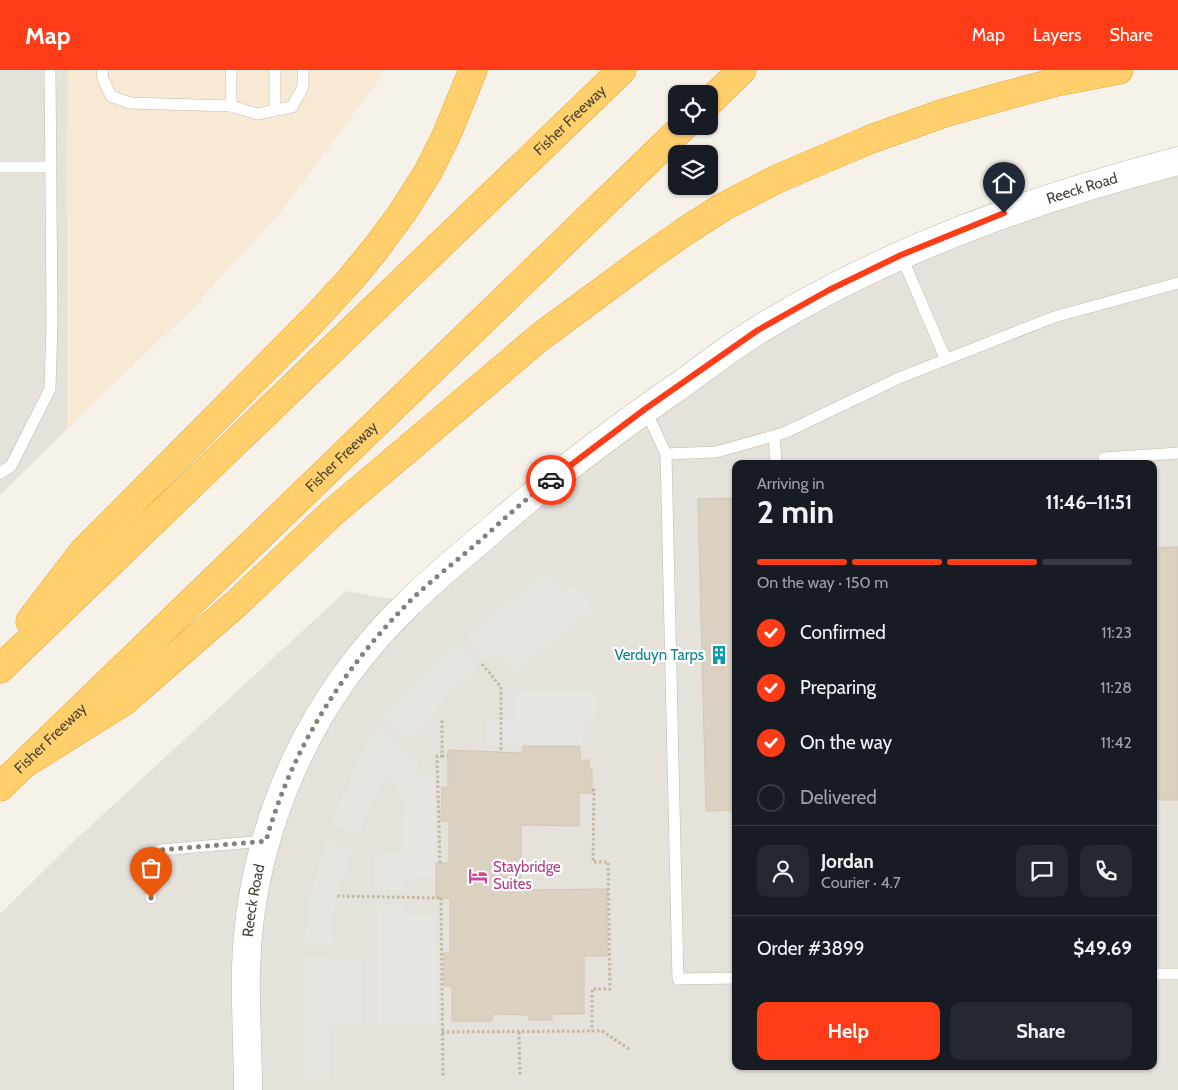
<!DOCTYPE html>
<meta charset="utf-8">
<style>
:root{--surface:#171b24;--page:#242831;--text:#f1f3f6;--muted:#9ea1a6;--line:#363941;--accent:#ff3c18}
body{margin:0;font-family:Cabin,sans-serif;background:var(--page);color:var(--text);height:100vh;display:flex;flex-direction:column;font-size:19px;white-space:nowrap}
*{box-sizing:border-box;margin:0}
p{font-size:16px;color:var(--muted)}
.icon{flex:none;width:28px;height:28px;fill:none;stroke:currentColor;stroke-width:2;stroke-linecap:round;stroke-linejoin:round}
.map{position:relative;flex:1;overflow:hidden}
.panel{position:absolute;left:732px;top:390px;width:425px;height:610px;display:flex;flex-direction:column;background:var(--surface);border-radius:10px;box-shadow:0 1px 4px #0004}
.panel>*{flex:none}
.buttons{position:absolute;left:668px;top:15px;display:grid;gap:10px}
.buttons a{display:grid;place-items:center;width:50px;height:50px;border-radius:10px;background:var(--surface);box-shadow:0 1px 4px #0004;font-size:25px}
.pin{position:absolute;display:grid;place-items:center;width:42px;height:42px;color:#fff;margin:-51px -21px;border-radius:50% 50% 50% 0;rotate:-45deg;box-shadow:0 0 5px #0007}
.pin .icon{rotate:45deg}
.courier{position:absolute;display:grid;place-items:center;width:50px;height:50px;margin:-25px;border:4px solid #ff3c18;border-radius:50%;background:#fff;color:#222;box-shadow:0 1px 6px #0007}
.overview em{font-style:normal;font-weight:700}
.overview div{display:flex;flex-direction:column-reverse}
.overview{display:flex;align-items:center;justify-content:space-between;height:85px;padding:0 25px}
h1{font-size:32px;font-weight:700;line-height:38px}
.bar{display:grid;grid-template-columns:repeat(4,1fr);gap:8px 5px;align-content:center;height:60px;padding:0 25px}
.bar i{height:6px;border-radius:4px;background:var(--line)}
.bar .active{background:var(--accent)}
.bar p{grid-column:span 4}
.line{display:flex;align-items:center;gap:12px;padding:0 25px;border-top:1px solid var(--line)}
.line div{flex:1}
.round{display:grid;place-items:center;flex:none;width:52px;height:52px;border-radius:10px;background:var(--page)}
ol{padding:0 25px;list-style:none}
li{display:flex;align-items:center;gap:15px;height:55px}
li p{margin-inline-start:auto}
li .icon{padding:5px;border-radius:50%;background:var(--accent);color:#fff;stroke-width:4}
li:last-child{color:var(--muted)}
li i{width:28px;height:28px;border:2px solid var(--line);border-radius:50%}
.button{display:flex;gap:10px;margin-top:auto;padding:10px 25px}
.button a{flex:1;height:58px;border-radius:10px;background:var(--accent);color:#fff;font-size:20px;font-weight:700;line-height:58px;text-align:center}
.button a+a{background:var(--page);color:var(--text)}
header{display:flex;align-items:center;gap:30px;box-sizing:border-box;height:70px;padding:0 25px;background:var(--accent);color:#fff}
header strong{font-size:24px}
nav{display:flex;gap:28px;margin-inline-start:auto;font-size:18px}
.map>svg:first-child{display:block}
</style>
<header>
<strong>Map</strong>
<nav><a>Map</a><a>Layers</a><a>Share</a></nav>
</header>
<div class="map">
<svg width="1178" height="1020" viewBox="0 0 1178 1020">
<rect width="100%" height="100%" fill="#f6f2ea"/>
<polygon fill="#f8e9d4" points="68,0 383,0 381,7 284,138 192,239 67,359"/>
<g fill="#e5e1db" fill-rule="evenodd">
<polygon points="0,0 68,0 67,359 0,425"/>
<path d="M1178,91V1020H0V844L73,772L346,521L409,532L544,415L829,220ZM736,394H1154V996H736Z"/>
</g>
<g fill="#e7e5e1">
<polygon points="546,502 563,524 574,515 592,539 515,602 498,581 486,590 467,566"/>
<polygon points="457,571 477,599 456,617 408,670 383,646 399,627"/>
<polygon points="516,622 596,622 596,648 584,648 583,676 487,675 487,649 516,648"/>
<polygon points="380,655 418,692 419,704 435,705 436,807 405,808 405,821 375,820 375,784 404,782 403,729 388,701 364,749 359,764 331,755 360,685"/>
<polygon points="326,770 353,780 335,834 332,874 304,871 309,831"/>
<polygon points="406,834 406,845 436,845 436,956 377,956 377,835"/>
<polygon points="304,887 361,888 361,955 329,955 330,1008 304,1008"/>
</g>
<g fill="#dbd1c1" stroke="#d4c6b1">
<polygon points="736,428 736,740 706,741 698,429"/>
<polygon points="1178,477 1178,730 1154,730 1154,478"/>
<polygon points="523,676 580,676 580,690 589,690 589,699 592,699 592,723 579,723 579,756 521,755 521,820 607,819 607,886 584,886 584,944 552,944 552,950 529,950 529,945 492,944 492,951 452,951 452,916 444,916 444,883 450,883 450,828 436,828 436,793 449,793 449,751 441,751 442,717 448,717 448,680 523,683"/>
</g>
<g fill="none" stroke-linecap="round" stroke-linejoin="round">
<g stroke="#c2baab" stroke-width="12">
<g id="service">
<polyline points="102,0 103,9 111,26 130,33 231,36 257,44 292,37 303,17 303,0"/>
<polyline points="275,0 275,40"/>
<polyline points="231,36 231,0"/>
<polyline points="0,97 51,97"/>
<polyline points="901,185 946,290"/>
<polyline points="645,339 666,384 678,909 736,908"/>
<polyline points="774,366 776,394"/>
<polyline points="666,384 716,382 784,363 899,308 1054,247 1178,213"/>
<polyline points="1104,394 1104,388 1178,383"/>
<polyline points="0,403 11,396 50,319 52,253 50,0"/>
<polyline points="151,828 152,791 153,786 160,780 266,771"/>
<polyline points="1154,904 1178,904"/>
</g>
</g>
<g stroke="#c2baab" stroke-width="29">
<g id="tertiary">
<path id="s1" d="M248,1020C248,979 245,938 246,898C248,826 266,755 296,690C323,632 363,577 409,533C436,506 467,482 495,457C555,405 618,358 683,313C708,295 733,275 760,259C889,180 1032,129 1178,91"/>
</g>
</g>
<g stroke="#e8a632" stroke-width="29">
<g id="motorway">
<polyline points="709,32 742,0"/>
<polyline points="30,551 82,483 312,251 350,210 377,177 402,143 428,102 447,64 473,0"/>
<path id="s2" d="M0,599L622,0"/>
<polyline points="24,694 123,632 237,533 332,443 540,267 647,188 684,162 723,137 777,109 871,69 944,43 1000,27 1056,12 1119,0"/>
<path id="s3" d="M0,717L684,56"/>
</g>
</g>
<g stroke="#c5b79c" stroke-width="3" stroke-dasharray="2.5 2.5" stroke-linecap="butt">
<polyline points="482,594 501,617 501,683"/>
<polyline points="442,686 448,686"/>
<polyline points="592,720 594,720 593,792 608,792 610,919 592,919 592,961"/>
<polyline points="440,793 437,686 442,686 442,649"/>
<polyline points="337,826 441,828"/>
<polyline points="441,828 443,1007"/>
<polyline points="442,962 602,961 629,979"/>
<polyline points="519,962 520,1005"/>
</g>
<use href="#service" stroke="#fff" stroke-width="11"/>
<use href="#tertiary" stroke="#fff" stroke-width="28"/>
<use href="#motorway" stroke="#ffcf6c" stroke-width="28"/>
</g>
<g fill="none" stroke-linecap="round" stroke-linejoin="round">
<path stroke="#868076" stroke-width="5" stroke-dasharray="0 9" d="M151,828L152,791L153,786L160,780L266,771C291,681 342,600 408,533C429,512 454,493 476,474C501,452 525,429 551,410"/>
<polyline stroke="#ff3c18" stroke-width="6" points="551,410 645,339 758,260 829,220 901,185 1004,143"/>
</g>
<defs>
<g id="building-bare" transform="scale(1.5)"><path d="M-4-6H4V6H1V3H-1V6H-4ZM-2.5-4.3h1.7v1.8h-1.7ZM.8-4.3h1.7v1.8H.8ZM-2.5-1h1.7V.8h-1.7ZM.8-1h1.7V.8H.8Z" fill="#0f9aa8" stroke="#fff" stroke-width="2.5" paint-order="stroke"/></g>
<g id="hotel-bare" transform="scale(1.5)"><path d="M-6-4.5h1.5V1H6V5H4.5V3h-9V5H-6ZM-4 0a1.8 1.8 0 1 1 3.6 0ZM.5 0V-2.5h3Q6-2.5 6 0Z" fill="#d1479c" stroke="#fff" stroke-width="2.5" paint-order="stroke"/></g>
</defs>
<g fill-rule="evenodd">
<use href="#building-bare" x="719" y="585"/>
<use href="#hotel-bare" x="478" y="806"/>
</g>
<g text-anchor="middle" stroke-width="4.5" stroke-linejoin="round" paint-order="stroke">
<g font-size="15" fill="#4a4337" stroke="#fff">
<text dy="5" stroke="none"><textPath href="#s2" startOffset="791">Fisher Freeway</textPath></text>
<text dy="5" stroke="none"><textPath href="#s1" startOffset="1330">Reeck Road</textPath></text>
<text dy="5" stroke="none"><textPath href="#s3" startOffset="475">Fisher Freeway</textPath></text>
<text dy="5" stroke="none"><textPath href="#s3" startOffset="70">Fisher Freeway</textPath></text>
<text dy="5" stroke="none"><textPath href="#s1" startOffset="190">Reeck Road</textPath></text>
</g>
<g font-size="15" fill="#0d838f" stroke="#fff" text-anchor="end">
<text x="704" y="590">Verduyn Tarps</text>
</g>
<g font-size="15" fill="#b23c85" stroke="#fff" text-anchor="start">
<text x="493" y="802">Staybridge<tspan x="493" dy="17">Suites</tspan></text>
</g>
</g>
</svg>
<div class="buttons">
<a><svg class="icon" aria-label="locate" viewBox="0 0 24 24"><circle cx="12" cy="12" r="6"/><path d="M12 2v4M12 18v4M2 12h4M18 12h4"/></svg></a>
<a><svg class="icon" aria-label="layers" viewBox="0 0 24 24"><path d="M12 4l9 5-9 5-9-5zM3 14l9 5 9-5"/></svg></a>
</div>
<div class="pin" style="left:151px;top:828px;background:#ea580c"><svg class="icon" aria-label="bag" viewBox="0 0 24 24"><path d="M5 8h14l-1 12H6zM9 8a3 3 0 0 1 6 0"/></svg></div>
<div class="pin" style="left:1004px;top:143px;background:#1f2937"><svg class="icon" aria-label="home" viewBox="0 0 24 24"><path d="M3 11l9-7 9 7M6 9v11h12V9"/></svg></div>
<div class="courier" style="left:551px;top:410px"><svg class="icon" aria-label="car" viewBox="0 0 24 24"><path d="M5 17H2v-5l4-1 3-4h7l3 4 3 1v5h-3M9 17h6M6 11h13"/><circle cx="7" cy="17" r="2"/><circle cx="17" cy="17" r="2"/></svg></div>
<section class="panel">
<div class="overview"><div><h1>2 min</h1><p>Arriving in</p></div><em>11:46–11:51</em></div>
<div class="bar"><i class="active"></i><i class="active"></i><i class="active"></i><i></i><p>On the way · 150 m</p></div>
<ol>
<li><svg class="icon" aria-label="check" viewBox="0 0 24 24"><path d="M5 12l5 5 9-10"/></svg>Confirmed<p>11:23</p></li>
<li><svg class="icon" aria-label="check" viewBox="0 0 24 24"><path d="M5 12l5 5 9-10"/></svg>Preparing<p>11:28</p></li>
<li><svg class="icon" aria-label="check" viewBox="0 0 24 24"><path d="M5 12l5 5 9-10"/></svg>On the way<p>11:42</p></li>
<li><i></i>Delivered</li>
</ol>
<div class="line" style="height:90px"><a class="round"><svg class="icon" aria-label="person" viewBox="0 0 24 24"><circle cx="12" cy="8" r="4"/><path d="M4 21q1-7 8-7t8 7"/></svg></a><div><b>Jordan</b><p>Courier · 4.7</p></div><a class="round"><svg class="icon" aria-label="chat" viewBox="0 0 24 24"><path d="M4 5h16v11H9l-5 4z"/></svg></a><a class="round"><svg class="icon" aria-label="phone" viewBox="0 0 24 24"><path d="M5 4h4l2 5-3 2q2 4 5 5l2-3 5 2v4C11 20 4 13 5 4z"/></svg></a></div>
<div class="line" style="height:65px"><div>Order #3899</div><b>$49.69</b></div>
<div class="button"><a>Help</a><a>Share</a></div>
</section>
</div>
